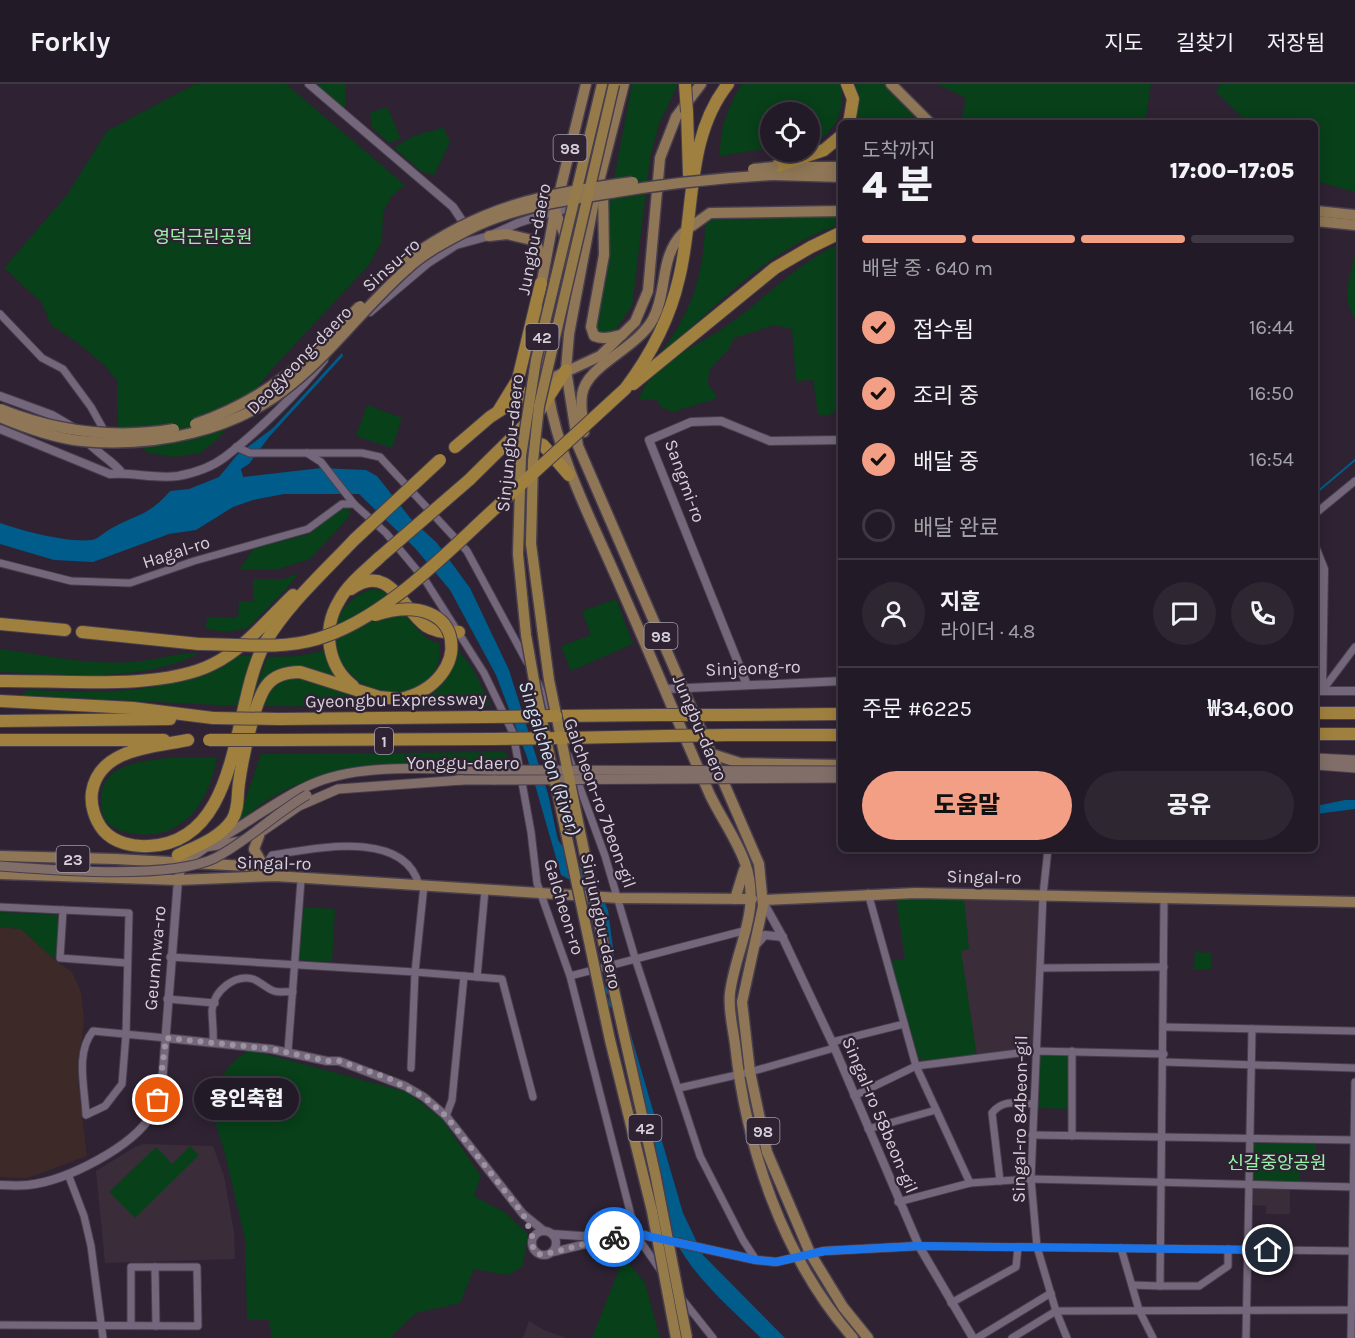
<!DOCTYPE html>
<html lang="ko">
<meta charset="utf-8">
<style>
:root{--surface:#221a26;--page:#2e2732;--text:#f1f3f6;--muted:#a2a1a7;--line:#3f3843;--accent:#f39f86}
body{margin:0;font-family:Karla,"Noto Sans KR",sans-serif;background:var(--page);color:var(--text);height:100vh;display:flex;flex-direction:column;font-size:22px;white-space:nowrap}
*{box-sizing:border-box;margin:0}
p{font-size:20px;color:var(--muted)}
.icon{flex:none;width:33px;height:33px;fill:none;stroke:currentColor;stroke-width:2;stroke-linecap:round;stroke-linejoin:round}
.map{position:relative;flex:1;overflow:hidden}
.sheet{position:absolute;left:838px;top:36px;width:480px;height:732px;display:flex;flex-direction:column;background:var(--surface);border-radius:9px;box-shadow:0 3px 15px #0003,0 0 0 2px var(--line)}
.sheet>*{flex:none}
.buttons{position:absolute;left:760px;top:18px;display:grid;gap:12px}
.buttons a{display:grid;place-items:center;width:60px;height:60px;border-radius:50%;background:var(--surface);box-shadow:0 3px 15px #0003,0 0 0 2px var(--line);font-size:30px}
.pin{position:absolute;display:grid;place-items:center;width:51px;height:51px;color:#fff;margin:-26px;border:3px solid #fff;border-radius:50%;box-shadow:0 2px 6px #0007}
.courier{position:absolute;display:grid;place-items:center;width:60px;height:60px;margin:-30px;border:4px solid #1a73e8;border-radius:50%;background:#fff;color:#222;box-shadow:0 2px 8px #0007}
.bubble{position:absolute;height:42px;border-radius:21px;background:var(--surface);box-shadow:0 3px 15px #0003,0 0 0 2px var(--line);font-size:20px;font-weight:800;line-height:42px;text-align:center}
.headline em{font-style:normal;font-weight:800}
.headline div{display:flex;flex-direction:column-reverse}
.headline{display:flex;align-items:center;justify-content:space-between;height:102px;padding:0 24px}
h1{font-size:39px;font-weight:800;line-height:45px}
.bar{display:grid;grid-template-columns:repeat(4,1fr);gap:9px 6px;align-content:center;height:72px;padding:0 24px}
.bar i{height:8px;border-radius:4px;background:var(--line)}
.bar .active{background:var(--accent)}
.bar p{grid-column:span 4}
.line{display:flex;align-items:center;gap:15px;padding:0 24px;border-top:2px solid var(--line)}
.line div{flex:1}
.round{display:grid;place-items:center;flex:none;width:63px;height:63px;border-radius:32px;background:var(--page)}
ol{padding:0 24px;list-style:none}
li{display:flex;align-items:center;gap:18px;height:66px}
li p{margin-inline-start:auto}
li .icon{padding:6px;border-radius:50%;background:var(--accent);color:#111;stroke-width:4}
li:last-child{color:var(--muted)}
li i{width:33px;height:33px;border:3px solid var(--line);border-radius:50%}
.button{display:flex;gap:12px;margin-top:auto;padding:12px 24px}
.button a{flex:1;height:69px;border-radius:36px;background:var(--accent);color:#111;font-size:24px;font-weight:800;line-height:69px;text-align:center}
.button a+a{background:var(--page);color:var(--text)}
header{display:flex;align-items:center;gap:36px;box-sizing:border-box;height:84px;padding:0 30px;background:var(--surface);border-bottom:2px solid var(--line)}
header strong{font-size:28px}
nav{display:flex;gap:33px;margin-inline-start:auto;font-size:21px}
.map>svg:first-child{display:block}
</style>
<header>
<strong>Forkly</strong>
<nav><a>지도</a><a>길찾기</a><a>저장됨</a></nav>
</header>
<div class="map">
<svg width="1355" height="1254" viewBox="0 0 1355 1254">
<rect width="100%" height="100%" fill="#2e2233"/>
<polygon fill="#3d2927" points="0,843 21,845 56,877 72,888 81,908 84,933 78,1000 87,1072 28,1094 0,1093"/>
<g fill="#3b2c39">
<polygon points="896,814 1039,817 1039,885 1033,964 923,977 917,973 891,877 905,875"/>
<polygon points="144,1060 213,1062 224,1092 234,1148 235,1175 105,1179 96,1087 135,1063"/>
<polygon points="1256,1104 1290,1105 1290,1130 1266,1130 1266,1122 1252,1121 1252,1106"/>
<polygon points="529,1237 544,1246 566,1254 523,1254"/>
</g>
<g fill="#074019">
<polygon points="195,0 286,0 405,101 392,112 383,128 382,157 369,181 272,285 218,355 200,369 174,373 148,369 118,342 117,296 104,281 78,259 51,241 42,219 4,184 67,111 107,47"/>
<polygon points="346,0 345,26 316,1 318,0"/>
<polygon points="632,0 678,0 659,40 650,74 632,222 614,248 602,251 593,248 610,116"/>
<path d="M742,0H841C845,24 837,52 810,58V28H771V64L720,72C720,43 727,24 742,0Z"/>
<polygon points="856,0 886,0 920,39 852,39 857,14"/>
<polygon points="937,0 1151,0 1145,39 961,39 966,14"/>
<polygon points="1220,0 1355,0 1355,108 1316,97 1316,39 1248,39 1216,8"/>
<polygon points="387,23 401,55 389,59 372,43 370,29"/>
<path d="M443,43L450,58L434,91L422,88L394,64C402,59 411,52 420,50C429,47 433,48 443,43Z"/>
<path d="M770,130L841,132V140C766,165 719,221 659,271C691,229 704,192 705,140L714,135Z"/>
<path d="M841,159V324L827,332L818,330L813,296L796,297L792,245L775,241L734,254L728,266L709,286L708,300L717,313L712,316L673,328L661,323L657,316H639C649,279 697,263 725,243C767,214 792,182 841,159Z"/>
<path d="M1355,171V234C1341,214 1350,193 1355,171Z"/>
<polygon points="367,321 402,334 392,364 356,352"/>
<polygon points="341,421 349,423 350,432 310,475 279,485 239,486 254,464 310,450"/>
<path d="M299,489L288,503L248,544C237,547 216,550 205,543L208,533L238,534L239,517H253V495H284Z"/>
<path d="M372,505C402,505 409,553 439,559C449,621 350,625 337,565C335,556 333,547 337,538C344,521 353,511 372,505Z"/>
<polygon points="616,515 633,560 571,587 561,562 591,551 582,527"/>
<path d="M454,561L472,583L491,621L406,623C435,614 457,593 454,561Z"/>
<path d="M0,565C43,571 87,581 131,578C154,577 177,568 200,569C140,600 65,590 0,588Z"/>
<path d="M326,566C343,596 348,613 384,623L250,622L267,573L300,572Z"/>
<path d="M235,571L251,572L237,622L22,611L28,606C101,608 171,614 235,571Z"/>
<path d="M504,668L508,672L504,682C412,682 307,669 236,742L261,670Z"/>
<path d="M167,674H217C209,716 185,756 136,750C126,749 114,746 107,738C102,732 101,724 101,716C100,681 140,677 167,674Z"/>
<polygon points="896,814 964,815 969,865 961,867 977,972 929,978 917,973 891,877 905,875"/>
<polygon points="301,823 335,825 332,878 298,876"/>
<polygon points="0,828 60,831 57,870 53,874 21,845 0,843"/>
<polygon points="1195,868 1212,869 1211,885 1194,885"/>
<polygon points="250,966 407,1008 442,1035 481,1092 474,1112 506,1129 528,1150 523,1182 508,1191 474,1185 460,1219 416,1229 390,1254 272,1254 269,1236 247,1236 245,1155 226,1074 207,1010 236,975"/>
<polygon points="1038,968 1069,970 1070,1025 1037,1024"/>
<polygon points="1250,1054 1316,1055 1316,1078 1300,1078 1300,1102 1249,1101"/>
<polygon points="190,1062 199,1071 135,1134 109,1108 156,1063 172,1080"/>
<polygon points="624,1173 645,1199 660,1254 592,1254"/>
</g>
<g fill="#005c8b">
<path d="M342,269L343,272L269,353L249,380L241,385L243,393L321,384L366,386L377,392L411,435L437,459L470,504L509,586L548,710L558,756L576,781L592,791L608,826L619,910L683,1129L703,1171L785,1254H761C718,1212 657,1164 663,1096L642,1029L635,1027L613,925L608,921L609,911L604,908L608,893L592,823L583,817L578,800L561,791L527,673L496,591L450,506L415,464L359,410H284L253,416L233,423L196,446L169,450L93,478L54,476L0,460V439C23,447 68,459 92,456C98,455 106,447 112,444C139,429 147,433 170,407L189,405L219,393L237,371L273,344Z"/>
<polygon points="1345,716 1355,716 1355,725 1316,730 1316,722"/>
</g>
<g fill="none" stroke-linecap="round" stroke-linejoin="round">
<polyline stroke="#005c8b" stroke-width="2" points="1316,409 1355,376"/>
<g stroke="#483e4d" stroke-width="9">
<g id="minor">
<polyline points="0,230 42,274 63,285 91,323 106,350"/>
<polyline points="236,363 250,369 362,369 380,373 467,467 527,578"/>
<polyline points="307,369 321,378 354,420 386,449 425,496 484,589 513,649 531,748 537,799 570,892 636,1151 661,1187"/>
<polyline points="1316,429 1355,397"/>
<polyline points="0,479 71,497 130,499 194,477 308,445 342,420 354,420"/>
<polyline points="538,599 552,633"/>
<polyline points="1322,607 1355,563"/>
<polyline points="568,671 605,772 635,874 700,1072 743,1156 756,1176"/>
<polyline points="1048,765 1043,811 1031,1095 1037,1163 1056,1227 1067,1254"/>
<path d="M264,783L272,771C313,765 404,744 419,801"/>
<polyline points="424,801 415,888 502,895 533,1013"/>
<polyline points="868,809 916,982 970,1099"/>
<polyline points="1164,816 1160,1202 1199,1202 1228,1182 1228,1165"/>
<polyline points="0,823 63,826 60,874 127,879"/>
<path d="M63,826L129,829L126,950L122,1000L105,1022L86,1031C85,1004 75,969 93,947L166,954"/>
<polyline points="170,873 415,888 411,984"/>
<polyline points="1041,884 1164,883"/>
<polyline points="570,892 747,846"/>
<polyline points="477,893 485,806"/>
<polyline points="167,915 215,919"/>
<polyline points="1164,943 1355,947"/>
<polyline points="832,958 904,940"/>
<path d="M213,959C214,948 212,936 212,926C214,906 235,890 253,895C261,898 267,905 274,907C279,909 287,907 293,908"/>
<polyline points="288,967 301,796"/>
<polyline points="1164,978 1355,984"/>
<polyline points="679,1004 750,988 834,964"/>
<polyline points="854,1012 916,982 1035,967 1164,970"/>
<polyline points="446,1032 452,1016 464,892"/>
<polyline points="868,1045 936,1026"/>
<polyline points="1032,1051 1355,1056"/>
<polyline points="1072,1052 1072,967"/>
<polyline points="68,1090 84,1132 91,1162 103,1254"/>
<path d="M1000,1097L992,1029C1003,1015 1017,1019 1033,1020"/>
<polyline points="898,1118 970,1099 1031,1095 1355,1103"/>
<polyline points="919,1162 1355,1167"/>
<polyline points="1121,1164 1139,1226 1153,1254"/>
<polyline points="155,1183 156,1242"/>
<polyline points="1132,1201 1160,1202"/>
<polyline points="682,1215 713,1254"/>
<polyline points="951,1219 1016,1183 1018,1163"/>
<polyline points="0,1241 198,1242 197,1183 131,1183 131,1241"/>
<polyline points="977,1254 1051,1209"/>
<polyline points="1012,1254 1056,1227 1355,1226"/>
<polyline points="1246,1254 1252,945"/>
<polyline points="1351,1254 1355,998"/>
</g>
</g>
<g stroke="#483e4d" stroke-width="10">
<g id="tertiary">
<polyline points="309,0 453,123 467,144"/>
<polyline points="370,228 428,179 456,161 489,152 518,139 555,127 591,121"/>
<polyline points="0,312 52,331 74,344"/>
<path d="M0,345L110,390C133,388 154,395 178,392C194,389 212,383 225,373C256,349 300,307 324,276"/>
<path d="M85,355C96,369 111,375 122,389"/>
<polyline points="1316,465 1324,485 1322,607"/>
<polyline points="747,601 649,356 691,338 721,337 770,357 842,356"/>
<polyline points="666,605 842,597"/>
<polyline points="1316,607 1355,607"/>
<polyline points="762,816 781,850 832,958 919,1162 973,1254"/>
<polyline points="755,862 765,851 783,853"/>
<polyline points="166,954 271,965 327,977 339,977 405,1002 424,1013 446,1032 523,1130 544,1147"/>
<path d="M0,1101C9,1101 19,1102 28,1101C66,1097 133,1063 152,1030C157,1021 159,1009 162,999L178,796"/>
<circle cx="544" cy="1159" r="12"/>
<polyline points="552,1150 595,1153"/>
<polyline points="553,1168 623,1151 643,1151 756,1176 776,1178 824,1167 919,1162"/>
</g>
</g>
<g stroke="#483e4d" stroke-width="11">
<g id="secondary">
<polyline points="1316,674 1355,676"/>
<polyline points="1316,681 1355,684"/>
<polyline points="457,696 495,696"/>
<polyline points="254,753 299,722 338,705 462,696"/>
<path d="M217,756C250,738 282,712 317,698C367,678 440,686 495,686"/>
<polyline points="178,796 182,780 206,763 241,757"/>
</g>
</g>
<g stroke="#483e4d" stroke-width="13">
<g id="primary">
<polyline points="624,0 594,117 569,250 566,286 578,362 759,780 763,822 742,918 750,988 767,1068 810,1169 843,1223 868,1254"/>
<polyline points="891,0 930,39"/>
<polyline points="779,83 842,83"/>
<polyline points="774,91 842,93"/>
<path d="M603,103L604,171L591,243L594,252C604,256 611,253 622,251"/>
<polyline points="555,127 568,159 570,182"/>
<polyline points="1316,127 1355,131"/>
<polyline points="1316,137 1355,141"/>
<polyline points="692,142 710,129 842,127"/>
<polyline points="489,152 507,150 536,157 541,177"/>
<polyline points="540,208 555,127 586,0"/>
<polyline points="538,226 537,241 545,294"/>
<polyline points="546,297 600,272 635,238 648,207 660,74 676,33 701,0"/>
<path d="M548,309C560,377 590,433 617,495C649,567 678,639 710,711C721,734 737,756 745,779C762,827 736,863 730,909C728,925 733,944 735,960C746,1064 783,1174 853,1254"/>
<path d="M584,348C583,336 580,323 582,311C586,281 636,266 653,235C668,207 659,173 683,149"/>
<polyline points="712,670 740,679 842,681"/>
<polyline points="259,752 254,765 264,783"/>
<polyline points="0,772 115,775 264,783 275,792"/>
<polyline points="0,790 178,796 275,792 619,814 752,815"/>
<polyline points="735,815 744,786"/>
<polyline points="764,816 916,809 1355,818"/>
</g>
</g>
<g stroke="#483e4d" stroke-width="14">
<g id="motorway">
<polyline points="847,0 853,15 849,39"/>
<polyline points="687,28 689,90"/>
<polyline points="774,83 824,66 842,51"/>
<polyline points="633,300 775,184 811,163 842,148"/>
<path d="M625,305C650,272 670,234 679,194C695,130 685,54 728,0"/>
<polyline points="499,326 518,295 541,199"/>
<polyline points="525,355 543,361 569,391"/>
<polyline points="455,363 490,333 546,297"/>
<polyline points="469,396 540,326 566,286"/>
<path d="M351,505C389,477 403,526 426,542C436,548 448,549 459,548"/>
<polyline points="0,540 65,546"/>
<polyline points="82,548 199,560"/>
<path d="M0,597C60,596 160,607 213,580C244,565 269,534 293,511"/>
<path d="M353,602C327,582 322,545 339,517C348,500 366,486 380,473"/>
<polyline points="0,617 133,624 213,634"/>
<polyline points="1316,629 1355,629"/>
<polyline points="723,631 842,630"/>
<polyline points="556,632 658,631"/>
<polyline points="279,635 484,633"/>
<polyline points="0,637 170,635"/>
<polyline points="1316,650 1355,650"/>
<polyline points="729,651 842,651"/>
<polyline points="565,654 666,652"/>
<polyline points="0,656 164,656"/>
<path d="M188,656C154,663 99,664 92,708C90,721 95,736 103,746C114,759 133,763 149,762C243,758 231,620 265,559C287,521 324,488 354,456"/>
<polyline points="276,656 492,655"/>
<path d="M178,771C197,762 220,754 232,736C239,725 237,712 239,699C242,677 254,617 267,601C275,591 288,588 300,588L379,613L400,615"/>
</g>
</g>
<use href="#minor" stroke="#74677b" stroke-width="7"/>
<use href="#tertiary" stroke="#74677b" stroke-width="8"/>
<use href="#secondary" stroke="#816e69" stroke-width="9"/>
<use href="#primary" stroke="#8e7656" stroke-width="10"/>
<use href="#motorway" stroke="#9f803e" stroke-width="12"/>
<g stroke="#483e4d" stroke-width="11" stroke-linecap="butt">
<g id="secondary-bridge">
<polyline points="495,686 842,687"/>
<polyline points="495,696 842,694"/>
<path d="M0,782C53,786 170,796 215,774C248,757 274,730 307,711"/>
</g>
</g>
<g stroke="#483e4d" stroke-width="13" stroke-linecap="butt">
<g id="primary-bridge">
<polyline points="753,85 774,83"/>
<path d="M408,175C481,122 545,109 633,98"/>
<path d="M0,325C55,347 115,355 174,345"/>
<path d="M0,333C26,344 54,354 82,357C154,364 236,347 292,300C334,266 366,221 407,185C424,169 447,157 468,146C509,125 554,118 598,111C656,101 715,94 774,91"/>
<path d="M195,340C270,314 306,277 360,222"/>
</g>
</g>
<g stroke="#483e4d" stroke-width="13" stroke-linecap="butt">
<g id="trunk-bridge">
<polyline points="602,0 536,276 521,372 518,470 526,551 536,608 610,956 652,1127 676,1254"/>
<polyline points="614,0 539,322 533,377 531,460 549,596 598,835 655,1089 687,1254"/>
</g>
</g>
<g stroke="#483e4d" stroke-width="14" stroke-linecap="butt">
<g id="motorway-bridge">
<polyline points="685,0 687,28"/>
<polyline points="354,456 440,376"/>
<polyline points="380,473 469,396"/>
<path d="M375,531C469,501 475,599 400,615"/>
<path d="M199,560C238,560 280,566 317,555C382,536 441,474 490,429C535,388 580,346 625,305"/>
<polyline points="658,631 723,631"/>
<polyline points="484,633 556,632"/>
<polyline points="213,634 279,635"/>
<polyline points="666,652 729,651"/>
<polyline points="492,655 565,654"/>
<polyline points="209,656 276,656"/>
</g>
</g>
<use href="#secondary-bridge" stroke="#816e69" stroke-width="9"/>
<use href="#primary-bridge" stroke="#8e7656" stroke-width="10"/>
<use href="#trunk-bridge" stroke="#967b4a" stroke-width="10"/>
<use href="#motorway-bridge" stroke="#9f803e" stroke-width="12"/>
</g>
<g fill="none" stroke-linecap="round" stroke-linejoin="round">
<path stroke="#9c93a0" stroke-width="6" stroke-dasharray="0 10.8" d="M158,1016L166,954L271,965L327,977H339L388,994L424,1013L446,1032L523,1130L532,1151L533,1164L538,1170C546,1172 600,1155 614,1153"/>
<polyline stroke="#1a73e8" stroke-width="8" points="614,1153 643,1151 756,1176 776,1178 824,1167 919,1162 1268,1166"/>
</g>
<g text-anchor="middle" stroke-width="4.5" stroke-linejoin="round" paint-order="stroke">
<g fill="#2e2233" stroke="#a49ca9" stroke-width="1.5">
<rect x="553.5" y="51" width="33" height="26" rx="4.5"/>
<rect x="525.5" y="240" width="33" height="26" rx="4.5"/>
<rect x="644.5" y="539" width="33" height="26" rx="4.5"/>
<rect x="375" y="644" width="18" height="26" rx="4.5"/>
<rect x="56.5" y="762" width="33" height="26" rx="4.5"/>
<rect x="628.5" y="1031" width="33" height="26" rx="4.5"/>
<rect x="746.5" y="1034" width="33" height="26" rx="4.5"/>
</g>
<g font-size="16" font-weight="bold" fill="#d7d0db">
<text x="570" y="70">98</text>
<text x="542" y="259">42</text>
<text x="661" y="558">98</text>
<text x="384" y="663">1</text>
<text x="73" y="781">23</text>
<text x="645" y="1050">42</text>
<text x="763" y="1053">98</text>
</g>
<g font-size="18" fill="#98f3a7" stroke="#2e2233">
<text x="203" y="159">영덕근린공원</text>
<text x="1277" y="1085">신갈중앙공원</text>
</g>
<g font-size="18" fill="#d7d0db" stroke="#2e2233">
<text transform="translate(534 155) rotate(-79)" y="6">Jungbu-daero</text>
<text transform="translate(391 181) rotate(-42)" y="6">Sinsu-ro</text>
<text transform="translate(299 276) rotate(-46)" y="6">Deogyeong-daero</text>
<text transform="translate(510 359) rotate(-84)" y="6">Sinjungbu-daero</text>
<text transform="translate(685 397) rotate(70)" y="6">Sangmi-ro</text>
<text transform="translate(176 468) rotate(-18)" y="6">Hagal-ro</text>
<text transform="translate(753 584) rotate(-2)" y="6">Sinjeong-ro</text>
<text transform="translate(396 616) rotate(-1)" y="6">Gyeongbu Expressway</text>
<text transform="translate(700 644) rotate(67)" y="6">Jungbu-daero</text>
<text x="463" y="685">Yonggu-daero</text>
<text transform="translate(600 719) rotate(70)" y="6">Galcheon-ro 7beon-gil</text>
<text transform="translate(274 779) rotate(1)" y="6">Singal-ro</text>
<text transform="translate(984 793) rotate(1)" y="6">Singal-ro</text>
<text transform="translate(564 823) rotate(73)" y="6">Galcheon-ro</text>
<text transform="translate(601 837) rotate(78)" y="6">Sinjungbu-daero</text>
<text transform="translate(155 874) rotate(-85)" y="6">Geumhwa-ro</text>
<text transform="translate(880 1031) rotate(67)" y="6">Singal-ro 58beon-gil</text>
<text transform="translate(1020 1035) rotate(-89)" y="6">Singal-ro 84beon-gil</text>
</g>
<g font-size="20" font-style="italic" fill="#d2e4f2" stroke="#2e2233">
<text transform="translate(550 674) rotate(72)" y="7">Singalcheon (River)</text>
</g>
</g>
</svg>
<div class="buttons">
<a><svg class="icon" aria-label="locate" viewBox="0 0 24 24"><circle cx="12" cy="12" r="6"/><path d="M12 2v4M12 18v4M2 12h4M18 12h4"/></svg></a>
</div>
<div class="pin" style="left:158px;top:1016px;background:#ea580c"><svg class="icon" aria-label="bag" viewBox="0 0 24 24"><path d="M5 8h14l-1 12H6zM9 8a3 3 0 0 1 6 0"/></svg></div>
<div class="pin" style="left:1268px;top:1166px;background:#1f2937"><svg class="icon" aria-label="home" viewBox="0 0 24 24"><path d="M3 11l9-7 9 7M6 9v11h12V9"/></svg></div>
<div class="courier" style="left:614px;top:1153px"><svg class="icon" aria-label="bike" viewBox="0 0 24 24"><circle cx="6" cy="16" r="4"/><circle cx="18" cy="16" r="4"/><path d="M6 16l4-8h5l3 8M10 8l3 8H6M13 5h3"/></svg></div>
<div class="bubble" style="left:194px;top:994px;width:105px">용인축협</div>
<section class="sheet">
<div class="headline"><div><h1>4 분</h1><p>도착까지</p></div><em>17:00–17:05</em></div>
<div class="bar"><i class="active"></i><i class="active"></i><i class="active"></i><i></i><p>배달 중 · 640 m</p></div>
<ol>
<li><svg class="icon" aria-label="check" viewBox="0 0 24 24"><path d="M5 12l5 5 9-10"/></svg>접수됨<p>16:44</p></li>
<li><svg class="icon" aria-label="check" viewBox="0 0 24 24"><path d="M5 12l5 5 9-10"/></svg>조리 중<p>16:50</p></li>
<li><svg class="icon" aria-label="check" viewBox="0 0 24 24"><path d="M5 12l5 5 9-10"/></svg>배달 중<p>16:54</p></li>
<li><i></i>배달 완료</li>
</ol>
<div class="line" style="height:108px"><a class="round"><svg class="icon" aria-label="person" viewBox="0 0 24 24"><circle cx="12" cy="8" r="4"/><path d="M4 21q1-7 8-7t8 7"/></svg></a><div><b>지훈</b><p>라이더 · 4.8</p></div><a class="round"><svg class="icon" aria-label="chat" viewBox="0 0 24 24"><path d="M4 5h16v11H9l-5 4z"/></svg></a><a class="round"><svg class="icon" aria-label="phone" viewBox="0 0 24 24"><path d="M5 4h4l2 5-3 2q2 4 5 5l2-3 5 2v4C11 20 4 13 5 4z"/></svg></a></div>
<div class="line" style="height:78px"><div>주문 #6225</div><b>₩34,600</b></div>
<div class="button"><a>도움말</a><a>공유</a></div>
</section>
</div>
